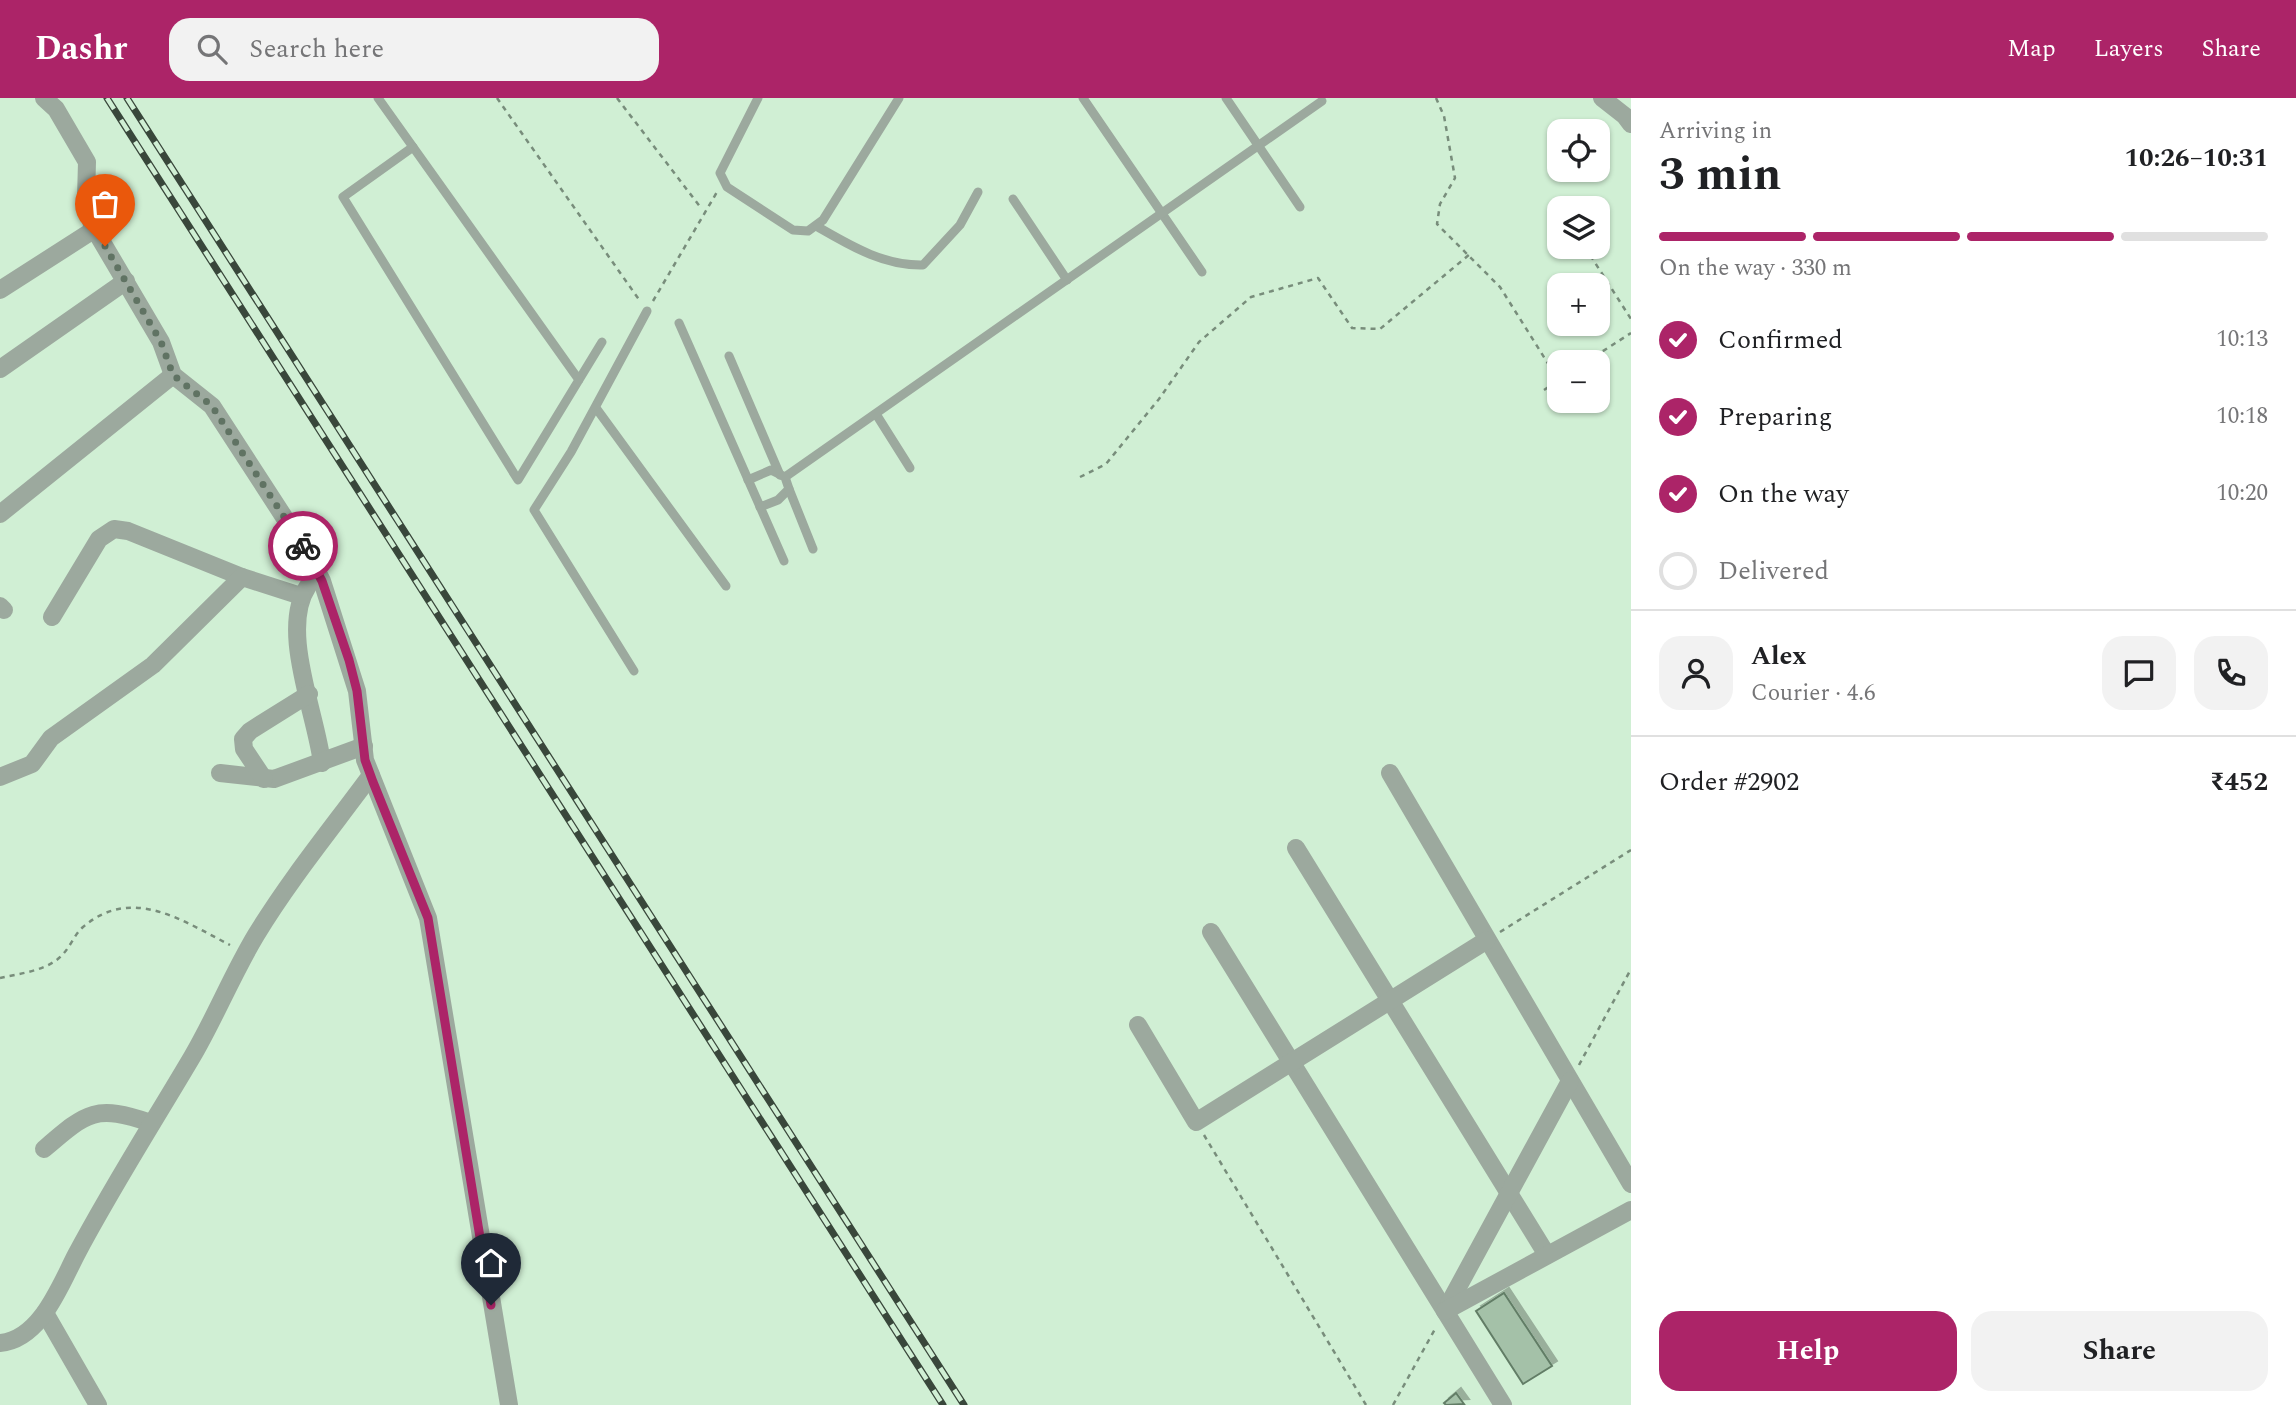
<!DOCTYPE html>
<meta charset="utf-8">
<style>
:root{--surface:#fff;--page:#f2f2f2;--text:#202124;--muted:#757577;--line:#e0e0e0;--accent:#ac2468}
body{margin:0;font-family:Spectral,serif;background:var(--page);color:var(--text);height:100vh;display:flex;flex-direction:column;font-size:26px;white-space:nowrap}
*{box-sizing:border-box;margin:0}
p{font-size:23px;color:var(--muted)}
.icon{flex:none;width:38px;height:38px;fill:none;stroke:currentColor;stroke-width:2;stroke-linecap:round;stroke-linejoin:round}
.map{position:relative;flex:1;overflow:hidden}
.panel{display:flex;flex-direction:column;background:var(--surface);width:665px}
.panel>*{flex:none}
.buttons{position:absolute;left:1547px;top:21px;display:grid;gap:14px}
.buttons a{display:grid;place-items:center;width:63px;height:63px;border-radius:14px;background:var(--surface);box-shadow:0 2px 5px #0004;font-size:35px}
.pin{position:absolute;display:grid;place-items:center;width:60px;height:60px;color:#fff;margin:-72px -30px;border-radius:50% 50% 50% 0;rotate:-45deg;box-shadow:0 0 7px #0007}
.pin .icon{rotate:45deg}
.courier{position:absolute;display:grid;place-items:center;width:70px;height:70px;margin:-35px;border:5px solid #ac2468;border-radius:50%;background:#fff;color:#222;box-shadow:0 2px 9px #0007}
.overview em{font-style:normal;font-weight:700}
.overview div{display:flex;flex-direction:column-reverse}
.overview{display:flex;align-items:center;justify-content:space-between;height:119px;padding:0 28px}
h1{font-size:46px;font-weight:700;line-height:52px}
.bar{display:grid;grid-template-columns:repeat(4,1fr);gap:10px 7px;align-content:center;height:84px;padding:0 28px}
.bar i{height:9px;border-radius:5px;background:var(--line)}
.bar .active{background:var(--accent)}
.bar p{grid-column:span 4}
.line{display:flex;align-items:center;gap:18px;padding:0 28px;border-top:2px solid var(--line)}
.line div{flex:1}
.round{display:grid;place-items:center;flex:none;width:74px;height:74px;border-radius:21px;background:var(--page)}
ol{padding:0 28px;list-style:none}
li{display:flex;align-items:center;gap:21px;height:77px}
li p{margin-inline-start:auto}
li .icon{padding:7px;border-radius:50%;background:var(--accent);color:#fff;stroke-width:4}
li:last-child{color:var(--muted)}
li i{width:38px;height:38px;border:4px solid var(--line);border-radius:50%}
.button{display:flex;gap:14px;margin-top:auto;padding:14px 28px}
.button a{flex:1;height:80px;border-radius:21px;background:var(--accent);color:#fff;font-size:28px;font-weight:700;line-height:80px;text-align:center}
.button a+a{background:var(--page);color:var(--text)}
header{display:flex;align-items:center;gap:42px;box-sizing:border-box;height:98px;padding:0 35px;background:var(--accent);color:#fff}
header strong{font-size:33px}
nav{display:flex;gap:38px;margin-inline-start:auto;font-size:24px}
.search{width:490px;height:63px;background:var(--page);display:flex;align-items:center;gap:18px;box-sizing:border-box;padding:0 24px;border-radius:21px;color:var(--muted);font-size:26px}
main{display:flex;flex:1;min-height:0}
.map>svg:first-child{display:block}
</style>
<header>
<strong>Dashr</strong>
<div class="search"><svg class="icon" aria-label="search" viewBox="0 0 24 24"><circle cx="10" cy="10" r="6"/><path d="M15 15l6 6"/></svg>Search here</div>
<nav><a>Map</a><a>Layers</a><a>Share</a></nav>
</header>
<main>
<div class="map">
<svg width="1631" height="1307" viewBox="0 0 1631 1307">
<defs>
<filter id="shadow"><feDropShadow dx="5" dy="-5" stdDeviation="0" flood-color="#0004"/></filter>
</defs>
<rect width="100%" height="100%" fill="#d0efd4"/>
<g fill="#a4c1a8" stroke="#627d66" stroke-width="2" filter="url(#shadow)">
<polygon points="1504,1195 1552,1268 1523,1286 1476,1213"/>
<polygon points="1456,1295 1464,1306 1446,1307 1444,1305"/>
</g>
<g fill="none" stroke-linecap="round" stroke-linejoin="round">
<g stroke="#788d7b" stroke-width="2.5" stroke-dasharray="5 5" stroke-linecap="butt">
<polyline points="497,0 640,203"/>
<polyline points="617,0 701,110"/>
<polyline points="1436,0 1444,18 1455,80 1440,106 1437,126 1500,189 1559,283"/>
<polyline points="1585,149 1631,221"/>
<polyline points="653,203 717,94"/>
<polyline points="1586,264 1631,235"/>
<polyline points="1544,292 1559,282"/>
<polyline points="1080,379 1106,366 1159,301 1199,244 1251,199 1318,180 1352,230 1380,231 1470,156"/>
<polyline points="1500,834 1631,752"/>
<path d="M0,880C21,875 49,873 64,855C71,847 75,836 83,829C132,787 183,823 230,847"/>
<polyline points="1579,967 1631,871"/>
<polyline points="1204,1037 1366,1307"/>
<polyline points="1393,1307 1435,1231"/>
</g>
<g stroke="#9ca99e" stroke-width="9">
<polyline points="378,0 413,49"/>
<polyline points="758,0 720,75 727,89 793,132 808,133 823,122 899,0"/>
<polyline points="1083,0 1202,174"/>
<polyline points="1226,0 1300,109"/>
<polyline points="1013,101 1067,182"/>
<path d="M818,129C851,148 884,168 923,167L960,127L978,94"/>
<polyline points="679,225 784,463"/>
<polyline points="729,258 780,377"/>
<polyline points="579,282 413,49 343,99 518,382 602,244"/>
<polyline points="596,310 726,488"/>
<polyline points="876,316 910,370"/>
<polyline points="785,379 1322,3"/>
<polyline points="748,382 771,372 785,379 789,391 778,402 760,409"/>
<polyline points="789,391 813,451"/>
<polyline points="634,573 534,412 571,354 647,213"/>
</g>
<g stroke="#9ca99e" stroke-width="18">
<polyline points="44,0 56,11 87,64 86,100 92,127 161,244 173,277 212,308 308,456 322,483 357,593 365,662 428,820 509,1307"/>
<polyline points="1602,0 1625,18 1631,26"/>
<polyline points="0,192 95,131"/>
<polyline points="0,271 126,183"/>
<polyline points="0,416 173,277"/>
<path d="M308,488C279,531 316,615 322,665"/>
<polyline points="0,508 4,512"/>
<polyline points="52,519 99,441 114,431 128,433 242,479 301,498"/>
<polyline points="220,675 274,681 364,648"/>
<polyline points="1390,675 1631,1086"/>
<polyline points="0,679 32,666 51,640 153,567 242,479"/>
<polyline points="264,681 244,651 243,641 250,633 309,596"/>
<polyline points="1296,750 1547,1157"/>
<polyline points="1211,834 1503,1307"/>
<polyline points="1138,927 1196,1024 1487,842"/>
<path d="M44,1051C87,1014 95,1006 151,1025"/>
<polyline points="1445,1213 1570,983"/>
<polyline points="1445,1213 1631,1112"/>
<polyline points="45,1215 98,1307"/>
<path d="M0,1245C40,1242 60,1188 76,1157C112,1089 153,1025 192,959C215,920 232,877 256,837C290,781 332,730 371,677"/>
</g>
<g stroke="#39473b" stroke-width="7">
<g id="rail">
<polyline points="107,0 943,1307"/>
<polyline points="127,0 964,1307"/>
</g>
</g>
<use href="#rail" stroke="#d0efd4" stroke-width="4.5" stroke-dasharray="13" stroke-linecap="butt"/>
</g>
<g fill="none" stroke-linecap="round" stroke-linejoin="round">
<polyline stroke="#607363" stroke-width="7" stroke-dasharray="0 12.6" points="105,148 161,244 173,277 212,308 303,448"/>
<polyline stroke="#ac2468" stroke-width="9" points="303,448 322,483 349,562 357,593 365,662 373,684 428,820 491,1207"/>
</g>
</svg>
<div class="buttons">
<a><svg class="icon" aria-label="locate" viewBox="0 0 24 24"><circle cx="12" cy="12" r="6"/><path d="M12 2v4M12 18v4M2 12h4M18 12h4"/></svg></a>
<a><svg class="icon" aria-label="layers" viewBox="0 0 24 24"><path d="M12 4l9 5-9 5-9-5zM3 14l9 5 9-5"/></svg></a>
<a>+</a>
<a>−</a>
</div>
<div class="pin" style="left:105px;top:148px;background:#ea580c"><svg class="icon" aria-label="bag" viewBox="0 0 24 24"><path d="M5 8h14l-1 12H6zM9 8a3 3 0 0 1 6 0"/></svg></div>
<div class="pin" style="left:491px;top:1207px;background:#1f2937"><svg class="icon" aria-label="home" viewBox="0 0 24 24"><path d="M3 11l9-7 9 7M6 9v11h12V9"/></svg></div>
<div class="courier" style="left:303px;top:448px"><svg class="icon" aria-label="bike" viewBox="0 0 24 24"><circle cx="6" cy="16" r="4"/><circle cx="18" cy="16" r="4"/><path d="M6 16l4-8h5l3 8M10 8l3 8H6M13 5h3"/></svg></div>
</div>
<section class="panel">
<div class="overview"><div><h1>3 min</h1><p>Arriving in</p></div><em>10:26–10:31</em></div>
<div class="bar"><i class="active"></i><i class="active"></i><i class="active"></i><i></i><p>On the way · 330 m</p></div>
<ol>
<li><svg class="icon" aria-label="check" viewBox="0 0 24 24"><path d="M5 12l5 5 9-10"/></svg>Confirmed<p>10:13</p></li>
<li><svg class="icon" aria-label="check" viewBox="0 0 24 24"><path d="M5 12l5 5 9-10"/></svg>Preparing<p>10:18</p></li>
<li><svg class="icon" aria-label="check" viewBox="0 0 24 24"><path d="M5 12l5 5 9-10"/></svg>On the way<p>10:20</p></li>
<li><i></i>Delivered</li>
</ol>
<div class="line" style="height:126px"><a class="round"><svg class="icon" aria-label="person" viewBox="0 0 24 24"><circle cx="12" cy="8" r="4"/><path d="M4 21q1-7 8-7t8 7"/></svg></a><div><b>Alex</b><p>Courier · 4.6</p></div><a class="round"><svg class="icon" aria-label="chat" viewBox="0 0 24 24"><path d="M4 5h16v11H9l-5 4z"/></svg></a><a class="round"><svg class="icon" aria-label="phone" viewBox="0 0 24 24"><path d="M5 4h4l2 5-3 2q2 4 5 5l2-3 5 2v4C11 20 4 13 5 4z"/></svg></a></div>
<div class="line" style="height:91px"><div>Order #2902</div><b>₹452</b></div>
<div class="button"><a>Help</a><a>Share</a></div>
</section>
</main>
